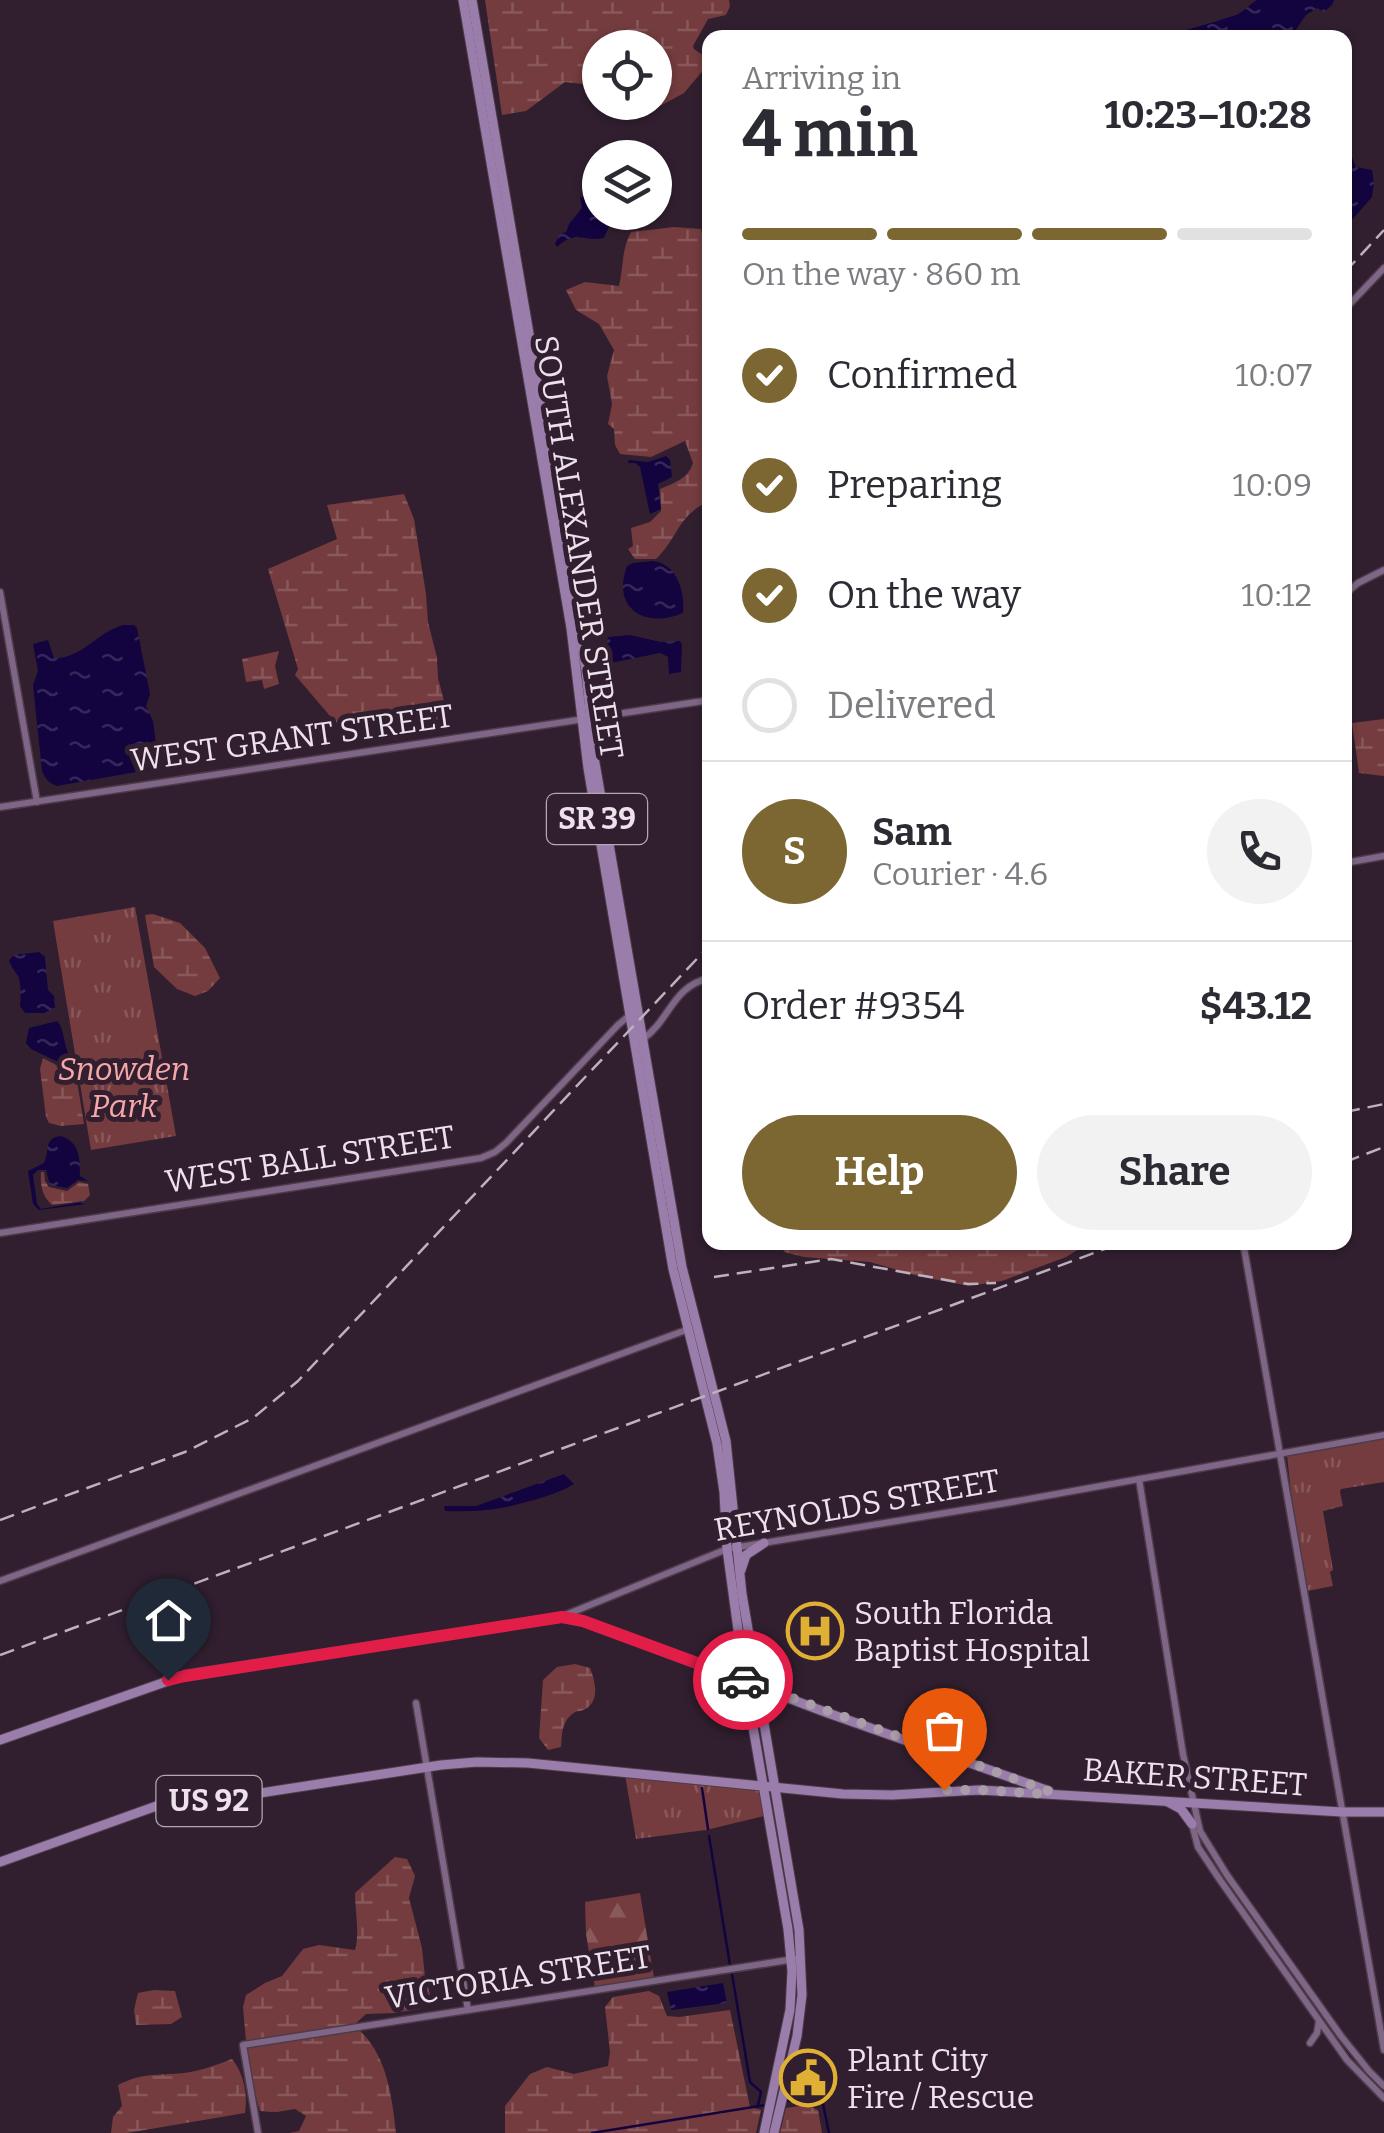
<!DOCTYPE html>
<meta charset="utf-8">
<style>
:root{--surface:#fff;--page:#f2f2f3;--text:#2b2b33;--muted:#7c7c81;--line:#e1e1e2;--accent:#7c6733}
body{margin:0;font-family:Bitter,serif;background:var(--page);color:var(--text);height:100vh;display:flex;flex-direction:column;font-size:38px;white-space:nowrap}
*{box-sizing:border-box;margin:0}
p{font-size:32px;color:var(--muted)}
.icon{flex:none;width:55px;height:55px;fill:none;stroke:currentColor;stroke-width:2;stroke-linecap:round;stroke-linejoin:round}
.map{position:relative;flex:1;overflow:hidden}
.details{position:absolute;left:702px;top:30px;width:650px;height:1220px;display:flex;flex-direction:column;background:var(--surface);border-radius:20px;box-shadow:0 2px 8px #0004}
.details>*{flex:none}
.buttons{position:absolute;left:582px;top:30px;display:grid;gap:20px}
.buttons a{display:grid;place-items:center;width:90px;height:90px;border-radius:50%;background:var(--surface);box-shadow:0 2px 8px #0004;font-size:50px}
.pin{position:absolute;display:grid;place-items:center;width:85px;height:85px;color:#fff;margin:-102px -42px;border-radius:50% 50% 50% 0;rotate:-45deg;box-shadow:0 0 10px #0007}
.pin .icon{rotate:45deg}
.courier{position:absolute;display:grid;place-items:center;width:100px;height:100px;margin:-50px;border:8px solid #e11d48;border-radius:50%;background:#fff;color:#222;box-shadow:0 2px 12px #0007}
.head em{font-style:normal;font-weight:700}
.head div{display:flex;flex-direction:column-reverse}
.head{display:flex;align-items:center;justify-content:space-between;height:170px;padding:0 40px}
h1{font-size:65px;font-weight:700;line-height:75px}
.bar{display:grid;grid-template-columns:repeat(4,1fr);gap:15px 10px;align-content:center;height:120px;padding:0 40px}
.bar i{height:12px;border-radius:8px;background:var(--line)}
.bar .on{background:var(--accent)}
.bar p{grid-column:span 4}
.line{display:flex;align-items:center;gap:25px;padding:0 40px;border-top:2px solid var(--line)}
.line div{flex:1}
.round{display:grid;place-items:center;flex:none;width:105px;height:105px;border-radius:52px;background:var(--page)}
ol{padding:0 40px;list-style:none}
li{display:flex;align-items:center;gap:30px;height:110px}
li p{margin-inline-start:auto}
li .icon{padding:10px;border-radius:50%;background:var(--accent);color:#fff;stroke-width:4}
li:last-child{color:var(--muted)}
li i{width:55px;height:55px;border:5px solid var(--line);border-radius:50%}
.action{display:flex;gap:20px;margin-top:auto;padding:20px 40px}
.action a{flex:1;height:115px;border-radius:60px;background:var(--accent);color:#fff;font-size:40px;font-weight:700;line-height:115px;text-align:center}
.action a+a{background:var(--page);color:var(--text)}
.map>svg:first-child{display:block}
</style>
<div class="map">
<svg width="1384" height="2133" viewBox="0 0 1384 2133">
<defs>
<pattern id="forest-firs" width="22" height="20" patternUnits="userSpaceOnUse" patternTransform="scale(2.5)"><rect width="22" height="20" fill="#743c3f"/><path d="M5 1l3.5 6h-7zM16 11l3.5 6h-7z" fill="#88585b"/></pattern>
<pattern id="wetland-marsh" width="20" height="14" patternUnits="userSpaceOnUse" patternTransform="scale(2.5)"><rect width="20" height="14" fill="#743c3f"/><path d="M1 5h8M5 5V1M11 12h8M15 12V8" fill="none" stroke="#88585b"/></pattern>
<pattern id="park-tufts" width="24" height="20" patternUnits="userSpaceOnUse" patternTransform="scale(2.5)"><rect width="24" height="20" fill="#743c3f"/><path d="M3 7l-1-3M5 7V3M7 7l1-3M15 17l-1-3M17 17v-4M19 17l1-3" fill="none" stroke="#88585b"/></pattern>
<pattern id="water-ripples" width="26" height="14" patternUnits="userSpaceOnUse" patternTransform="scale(2.5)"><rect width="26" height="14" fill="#13033e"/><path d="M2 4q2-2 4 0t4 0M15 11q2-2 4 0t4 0" fill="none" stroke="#36275a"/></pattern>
</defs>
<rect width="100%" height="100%" fill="#311f2f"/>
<polygon fill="url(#forest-firs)" points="640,1893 654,1978 595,1988 586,1934 585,1902"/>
<g fill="url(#wetland-marsh)">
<polygon points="485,0 729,0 730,6 726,15 708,19 693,46 694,49 704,56 706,67 684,93 660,106 653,103 655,102 655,48 600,48 600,86 565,82 526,111 502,115"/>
<path d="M674,227L701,229L707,250L710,251V501C677,515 679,537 656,559H635L628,549L633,546L631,528L650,522L661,511L660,489C674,483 688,479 693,463L685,441L651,457L620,454L615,445L614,429L608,424L612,404L607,376L614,350L599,324L576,310L566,290L585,282L619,286C624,265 621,252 631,232Z"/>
<polygon points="404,494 414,519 426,594 428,622 437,658 438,678 451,728 394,740 375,710 348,727 336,723 295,675 298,669 268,569 337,539 327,505"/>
<polygon points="279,651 275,666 279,684 264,689 262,680 246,682 242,659"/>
<polygon points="1384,719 1384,776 1359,773 1352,723"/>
<polygon points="153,914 180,923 205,948 220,978 208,991 195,996 177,989 154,967 145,915"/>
<polygon points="43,1058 67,1071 73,1072 75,1069 84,1124 61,1126 49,1123 46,1117 40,1069"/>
<path d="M41,1172H44L45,1181L49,1187L67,1191L79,1182L88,1184L90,1195L84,1201L52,1205C42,1196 40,1185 41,1172Z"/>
<polygon points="782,1243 782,1242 1103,1243 1084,1246 1066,1257 1002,1281 969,1286 918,1276 870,1262 804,1257 784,1252"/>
<path d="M575,1664L590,1668C595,1681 600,1699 587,1708C577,1714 580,1708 571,1715C561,1724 562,1736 561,1747L548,1750L539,1738L543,1680L557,1667Z"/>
<path d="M395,1857L407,1859L415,1876L409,1898L422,1948L425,1977L431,1998L419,2009L394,2013L366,2014L354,2025L246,2041L243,2007L246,1995L265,1983L282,1976L303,1949L319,1945L355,1950C360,1934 355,1910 355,1893Z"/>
<polygon points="154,1990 175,1991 182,2017 171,2024 136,2025 134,2010 138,1993"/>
<polygon points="649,1991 659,1996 667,2016 679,2017 730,2010 750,2107 761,2110 756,2133 505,2133 505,2106 530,2074 547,2067 574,2074 608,2066 610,2052 605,2007 613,1997"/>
<path d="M359,2030C387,2055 392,2097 396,2133H289L299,2131L306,2116L295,2109L277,2112L260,2111L250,2075L247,2047Z"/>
<path d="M232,2059C244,2073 248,2096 245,2113L127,2133H111L113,2117L122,2106L118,2085C144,2072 156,2076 184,2073C201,2071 216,2065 232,2059Z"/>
<polygon points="806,2105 818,2110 822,2133 780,2133 786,2108"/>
</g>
<g fill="url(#park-tufts)">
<polygon points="135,907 176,1136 91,1150 53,921"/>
<polygon points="1384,1438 1384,1482 1341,1489 1340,1492 1343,1506 1323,1511 1333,1570 1330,1572 1333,1586 1307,1591 1293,1511 1287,1455"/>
<polygon points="625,1775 762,1789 768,1815 706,1830 636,1839"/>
</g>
<g fill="url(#water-ripples)">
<path d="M1257,0H1334L1332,5L1324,12L1317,8L1306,15L1295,31L1283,37H1169V34C1192,29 1214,22 1236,15C1243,12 1250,4 1257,0Z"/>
<polygon points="1345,146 1349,149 1356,167 1372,170 1374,183 1372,197 1345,228"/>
<path d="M589,196L595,202L600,201V212L615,213L604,238C582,242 576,229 557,247L555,244L559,235L566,232L569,224L582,208L580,197Z"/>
<polygon points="666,456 670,460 672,477 658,484 661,509 650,514 640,467 635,463 628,463 629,460 648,462"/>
<path d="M653,561C677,564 685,591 683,613C645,629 611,609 627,566L633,563Z"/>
<path d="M123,625H134L137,628L150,694L146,706L153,721L159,768L57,786C49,783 45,779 42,771L33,685L38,671L33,644L48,640L54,658C82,659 97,632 123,625Z"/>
<polygon points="630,635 661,642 680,641 682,645 681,672 669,674 668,657 660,653 611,663 603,662 608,637"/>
<path d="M39,952L45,957L48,990L54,996L55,1008L44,1013H25L20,1006C21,997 21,987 19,978C16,972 11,968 9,960L14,955Z"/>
<path d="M57,1021C66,1030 62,1048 73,1060V1069L31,1049L26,1043L29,1028Z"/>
<path d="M60,1136C80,1141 80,1159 80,1176L88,1181L78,1180L67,1188L50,1185L46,1170H38L33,1175L37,1204L41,1209L83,1202L86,1204L39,1210L33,1204L28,1171L44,1163C50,1151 43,1139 60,1136Z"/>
<path d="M564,1474L574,1484C565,1490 555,1493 544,1497C504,1509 487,1512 445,1511L444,1506H476Z"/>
<polygon points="723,1983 727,2003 671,2010 667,1992"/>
</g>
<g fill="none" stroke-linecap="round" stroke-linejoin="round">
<g stroke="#13033e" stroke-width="2.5">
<polyline points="702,1788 708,1829"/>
<polyline points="709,1836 730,1965"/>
<polyline points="732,1974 750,2082 761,2092 758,2105"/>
<polyline points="784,2101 814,2098 822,2099 829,2133"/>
<polyline points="592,2133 766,2105"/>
</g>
<g stroke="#4c3c4a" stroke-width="9">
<g id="secondary">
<polyline points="1345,309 1384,268"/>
<polyline points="0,592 37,802"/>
<polyline points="1345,594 1358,583 1384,570"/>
<polyline points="0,807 710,700"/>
<polyline points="1345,863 1384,856"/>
<path d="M643,1039C671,1019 672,986 710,978"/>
<polyline points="0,1233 481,1158 495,1152 506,1143 618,1025 630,1015"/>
<polyline points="1243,1242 1384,2050"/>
<polyline points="1139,1479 1183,1754 1200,1831 1227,1875 1341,2036 1369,2071 1384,2086"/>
<polyline points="0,1581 689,1329"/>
<polyline points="563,1616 727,1549 1006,1503 1384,1435"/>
<polyline points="416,1703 468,2010"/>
<polyline points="1192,1824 1198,1847 1220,1880 1347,2060 1384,2098"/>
<polyline points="1310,2043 1317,2033 1319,2021"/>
<polyline points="258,2133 243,2045 795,1959"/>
</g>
</g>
<g stroke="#4c3c4a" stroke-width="11">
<g id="primary">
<polyline points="463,0 571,628 588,768 673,1269 717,1444 724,1492 727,1549 745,1681 788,1929 792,1971 790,2010 764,2133"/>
<polyline points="472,0 566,550 586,671 595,763 682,1267 726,1441 742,1594 799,1930 802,1995 797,2036 774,2133"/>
<polyline points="741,1570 746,1555 764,1543"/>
<polyline points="0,1740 185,1675 562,1617 583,1621 825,1712 1049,1791"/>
<polyline points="1168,1802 1181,1809 1192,1824"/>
<polyline points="0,1862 162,1804 209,1801 441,1765 477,1762 528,1763 843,1794 892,1795 979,1790 1342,1812 1384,1812"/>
</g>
</g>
<use href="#secondary" stroke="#7f6686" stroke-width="6"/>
<use href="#primary" stroke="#9a7dab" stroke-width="9"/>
<g stroke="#beb0bc" stroke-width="2.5" stroke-dasharray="15 8" stroke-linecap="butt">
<polyline points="1345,272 1384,230"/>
<polyline points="1345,1112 1384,1104"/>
<polyline points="1345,1162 1384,1147"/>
<polyline points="714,1277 831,1259 968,1284 996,1283"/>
<polyline points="0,1520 185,1452 253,1418 298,1381 710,945"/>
<polyline points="0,1655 1124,1242"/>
</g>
</g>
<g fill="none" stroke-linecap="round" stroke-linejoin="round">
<polyline stroke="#ab9da9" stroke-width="10" stroke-dasharray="0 18" points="743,1680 1051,1792 1046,1794 979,1790 944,1790"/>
<polyline stroke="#e11d48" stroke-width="12" points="168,1680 185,1676 562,1617 583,1621 743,1680"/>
</g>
<defs>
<g id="hospital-ring" transform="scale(2.875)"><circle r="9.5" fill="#311f2f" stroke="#dfb034" stroke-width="1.5"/><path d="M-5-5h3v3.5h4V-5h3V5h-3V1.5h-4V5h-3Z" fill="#dfb034"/></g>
<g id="civic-ring" transform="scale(2.875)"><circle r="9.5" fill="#311f2f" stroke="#dfb034" stroke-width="1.5"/><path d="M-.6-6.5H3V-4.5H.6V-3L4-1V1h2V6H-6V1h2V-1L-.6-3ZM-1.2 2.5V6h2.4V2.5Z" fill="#dfb034"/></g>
</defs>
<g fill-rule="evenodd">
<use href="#hospital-ring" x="815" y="1631"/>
<use href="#civic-ring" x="808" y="2078"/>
</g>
<g text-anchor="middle" stroke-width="10" stroke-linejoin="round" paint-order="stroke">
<g fill="#311f2f" stroke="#b5a7b3" stroke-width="2.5">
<rect x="547" y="794" width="100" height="50" rx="8"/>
<rect x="156.5" y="1776" width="105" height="50" rx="8"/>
</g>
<g font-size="30" font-weight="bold" fill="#ede1eb">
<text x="597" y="829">SR 39</text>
<text x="209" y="1811">US 92</text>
</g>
<g font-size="32" fill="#ede1eb" stroke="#311f2f">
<text transform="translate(579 547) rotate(81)" y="11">SOUTH ALEXANDER STREET</text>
<text transform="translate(292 738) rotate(-8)" y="11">WEST GRANT STREET</text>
<text transform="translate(310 1159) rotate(-9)" y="11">WEST BALL STREET</text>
<text transform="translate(857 1505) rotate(-10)" y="11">REYNOLDS STREET</text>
<text transform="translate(1195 1777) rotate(4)" y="11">BAKER STREET</text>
<text transform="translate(518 1977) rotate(-9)" y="11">VICTORIA STREET</text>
</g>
<g font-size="32" font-style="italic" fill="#f6a7a9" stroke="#311f2f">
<text x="124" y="1080">Snowden<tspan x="124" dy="37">Park</tspan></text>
</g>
<g font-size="32" fill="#ede1eb" stroke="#311f2f" text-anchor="start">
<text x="854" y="1624">South Florida<tspan x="854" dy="37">Baptist Hospital</tspan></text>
<text x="847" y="2071">Plant City<tspan x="847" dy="37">Fire / Rescue</tspan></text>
</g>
</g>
</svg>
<div class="buttons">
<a><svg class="icon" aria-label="locate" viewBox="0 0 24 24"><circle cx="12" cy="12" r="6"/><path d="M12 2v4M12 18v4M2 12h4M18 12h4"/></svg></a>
<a><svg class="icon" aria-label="layers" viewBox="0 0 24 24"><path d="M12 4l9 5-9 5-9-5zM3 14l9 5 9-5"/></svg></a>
</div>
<div class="pin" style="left:944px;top:1790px;background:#ea580c"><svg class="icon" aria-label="bag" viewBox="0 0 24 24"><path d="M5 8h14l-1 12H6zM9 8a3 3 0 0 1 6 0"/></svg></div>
<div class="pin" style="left:168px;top:1680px;background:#1f2937"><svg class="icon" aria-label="home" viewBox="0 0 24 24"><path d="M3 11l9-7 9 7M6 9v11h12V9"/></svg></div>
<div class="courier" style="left:743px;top:1680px"><svg class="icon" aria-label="car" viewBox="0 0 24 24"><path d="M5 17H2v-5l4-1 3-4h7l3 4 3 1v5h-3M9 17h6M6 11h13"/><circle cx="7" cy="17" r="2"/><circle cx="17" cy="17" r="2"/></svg></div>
<section class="details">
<div class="head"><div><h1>4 min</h1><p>Arriving in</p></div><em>10:23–10:28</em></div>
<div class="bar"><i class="on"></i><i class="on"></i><i class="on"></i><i></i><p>On the way · 860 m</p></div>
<ol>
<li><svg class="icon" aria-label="check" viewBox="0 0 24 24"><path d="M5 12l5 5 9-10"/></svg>Confirmed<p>10:07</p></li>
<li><svg class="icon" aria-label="check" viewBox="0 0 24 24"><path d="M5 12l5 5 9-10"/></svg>Preparing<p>10:09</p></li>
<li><svg class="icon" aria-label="check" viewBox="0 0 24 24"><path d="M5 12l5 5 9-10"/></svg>On the way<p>10:12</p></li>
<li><i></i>Delivered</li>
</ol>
<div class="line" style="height:180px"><b class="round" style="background:var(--accent);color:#fff">S</b><div><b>Sam</b><p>Courier · 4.6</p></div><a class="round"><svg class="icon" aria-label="phone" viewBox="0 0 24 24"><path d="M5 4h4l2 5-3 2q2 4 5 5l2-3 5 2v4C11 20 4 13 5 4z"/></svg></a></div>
<div class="line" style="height:130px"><div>Order #9354</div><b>$43.12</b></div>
<div class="action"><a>Help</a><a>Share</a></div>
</section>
</div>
